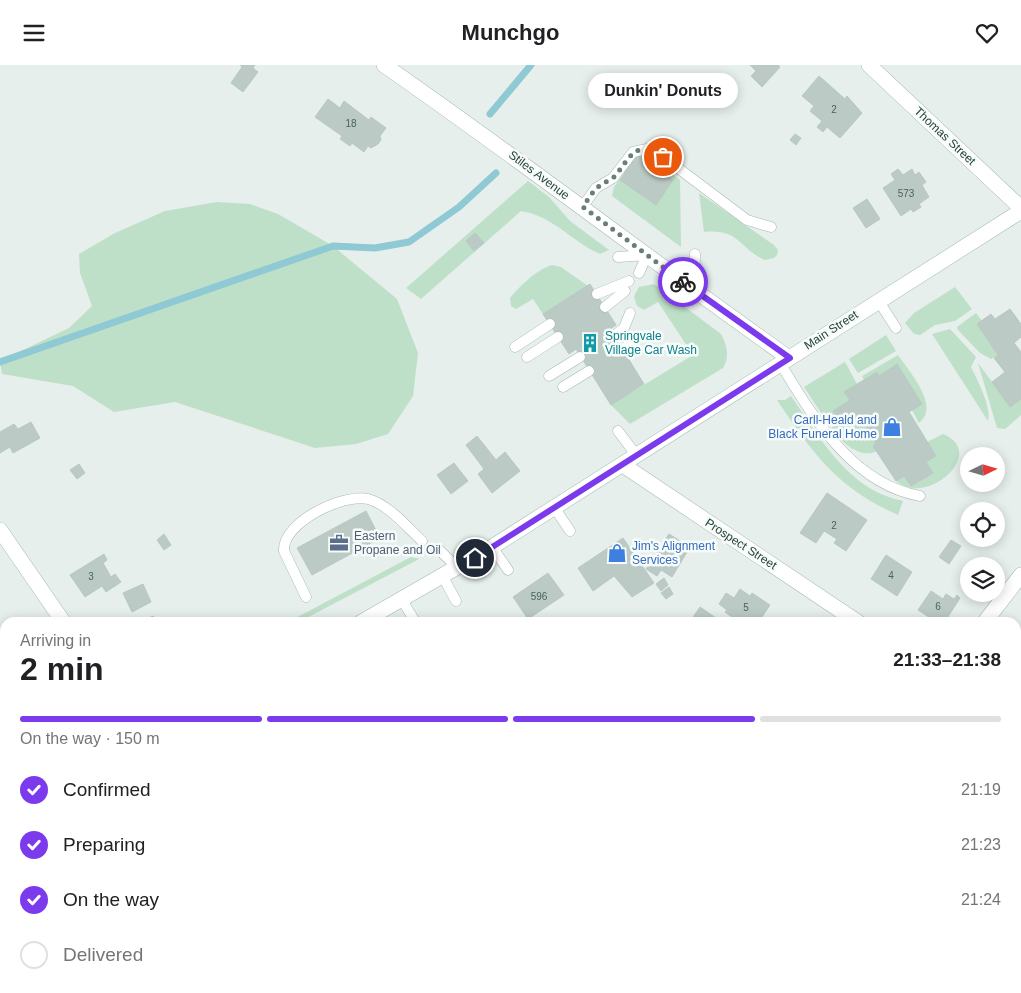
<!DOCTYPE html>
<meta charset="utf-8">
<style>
:root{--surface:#fff;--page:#f6f6f6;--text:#202124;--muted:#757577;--line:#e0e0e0;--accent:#7c3aed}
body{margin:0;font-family:Helvetica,sans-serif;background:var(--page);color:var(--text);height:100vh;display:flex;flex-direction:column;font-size:19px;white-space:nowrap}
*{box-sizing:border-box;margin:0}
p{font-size:16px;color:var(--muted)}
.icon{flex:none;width:28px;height:28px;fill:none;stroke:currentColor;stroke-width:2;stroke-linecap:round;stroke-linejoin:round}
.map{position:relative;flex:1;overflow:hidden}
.sheet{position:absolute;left:0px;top:552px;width:1021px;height:376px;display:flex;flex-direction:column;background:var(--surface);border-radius:15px 15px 0 0;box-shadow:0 2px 12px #0003}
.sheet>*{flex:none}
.needle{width:32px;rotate:85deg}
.tools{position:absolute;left:960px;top:382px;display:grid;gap:10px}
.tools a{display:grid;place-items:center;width:45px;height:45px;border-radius:50%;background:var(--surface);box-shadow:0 2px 12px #0003;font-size:25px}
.pin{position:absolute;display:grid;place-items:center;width:42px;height:42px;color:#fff;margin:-21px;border:2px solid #fff;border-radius:50%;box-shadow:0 1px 5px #0007}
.courier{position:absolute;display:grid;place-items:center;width:50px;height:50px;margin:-25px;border:4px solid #7c3aed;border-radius:50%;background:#fff;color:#222;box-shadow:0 1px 6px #0007}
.bubble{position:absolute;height:35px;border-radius:18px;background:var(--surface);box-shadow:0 2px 12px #0003;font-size:16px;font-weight:700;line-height:35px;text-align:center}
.headline em{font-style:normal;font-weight:700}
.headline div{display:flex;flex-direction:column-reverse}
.headline{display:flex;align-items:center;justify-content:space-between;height:85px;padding:0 20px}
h1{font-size:32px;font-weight:700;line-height:38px}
.bar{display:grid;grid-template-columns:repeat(4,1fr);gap:8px 5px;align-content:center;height:60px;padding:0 20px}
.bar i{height:6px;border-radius:4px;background:var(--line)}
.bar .active{background:var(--accent)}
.bar p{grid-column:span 4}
ol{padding:0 20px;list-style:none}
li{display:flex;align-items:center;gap:15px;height:55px}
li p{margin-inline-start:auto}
li .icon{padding:5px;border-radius:50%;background:var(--accent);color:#fff;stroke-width:4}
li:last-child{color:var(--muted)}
li i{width:28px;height:28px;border:2px solid var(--line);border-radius:50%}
header{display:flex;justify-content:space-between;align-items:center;height:65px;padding:0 20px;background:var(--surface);font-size:22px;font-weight:700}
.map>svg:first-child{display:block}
</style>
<header><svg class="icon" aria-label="menu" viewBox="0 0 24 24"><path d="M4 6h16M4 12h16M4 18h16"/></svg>Munchgo<svg class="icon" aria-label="heart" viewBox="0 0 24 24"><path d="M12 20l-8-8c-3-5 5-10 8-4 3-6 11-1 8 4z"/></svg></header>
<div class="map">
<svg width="1021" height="928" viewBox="0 0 1021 928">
<rect width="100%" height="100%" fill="#e6efeb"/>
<g fill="#bfe0c8">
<polygon points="637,90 647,91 680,115 681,182 612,131 614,122"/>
<path d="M528,116L549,132L570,156L609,185L600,189C571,176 553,151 521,146L421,234L406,223Z"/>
<path d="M699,128L774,180L778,185L777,190L774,193L765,195C739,184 740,163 704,167Z"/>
<polygon points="217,137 250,139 278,149 333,181 397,234 418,288 413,331 388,369 356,379 315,383 175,337 114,347 73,321 2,309 0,296 69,263 92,241 80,208 79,189 115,168 165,146"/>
<path d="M552,200L561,202L588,221L543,249L533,234L516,244L511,241L510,233C520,221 536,205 552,200Z"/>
<path d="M654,219L721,269C727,280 730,292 723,303L630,359L611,340L693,290L658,237L644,245L637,241L634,231L639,222Z"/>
<polygon points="955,222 972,244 955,256 935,260 920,270 914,269 905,258 914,248"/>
<polygon points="976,248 982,256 977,259 998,290 991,294 980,288 958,265 957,262"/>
<path d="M950,264L976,292L971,302C977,314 992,343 988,356L932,269Z"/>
<polygon points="886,270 896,286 858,308 849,294"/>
<path d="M898,290C909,306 941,342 919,358L912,345L922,339L897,299L879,311L877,307L864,315L862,311Z"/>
<polygon points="845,297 857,319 845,327 850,335 833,346 836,351 827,357 804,322"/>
<polygon points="978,298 1010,341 1021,334 1021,350 1005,364 997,363"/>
<path d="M791,331C821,374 848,425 903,436L898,450C837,423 814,390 777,335H785Z"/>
<path d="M861,353L876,379L877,386C859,395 841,376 831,363L839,358L843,364Z"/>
<path d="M943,369C989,388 926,443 896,416L904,411L911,421L933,408L926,397L936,391L927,377Z"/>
<polygon points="411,492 419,494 299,557 288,557"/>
</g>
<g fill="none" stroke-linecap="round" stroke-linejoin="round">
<g stroke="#8ec9d4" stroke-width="7">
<polyline points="490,49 531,0"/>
<polyline points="0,297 333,181 375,183 409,177 459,142 496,108"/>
</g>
</g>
<g fill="#bbcac4" stroke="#b8c9c2">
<polygon points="240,0 255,0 253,3 258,7 243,27 231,18 242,2"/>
<polygon points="750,0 778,0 780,2 762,22 751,11 756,6"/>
<polygon points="819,11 845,34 847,31 862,48 840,73 827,62 823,67 817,62 822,56 810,46 814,41 802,31"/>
<polygon points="328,34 340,43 344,36 369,55 371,52 386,63 380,71 381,75 378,79 371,83 368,81 364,87 352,78 350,81 340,74 342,71 315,52"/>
<polygon points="795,69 801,73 796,80 790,75"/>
<polygon points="637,90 673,115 656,140 620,115 625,108 622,107 631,94 633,95"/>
<polygon points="898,104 903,110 912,104 915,110 919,107 926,117 922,120 929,132 919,139 921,142 913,147 911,144 901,151 883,123 895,115 891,109"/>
<polygon points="867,134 880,154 866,163 853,143"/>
<polygon points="475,168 484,178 474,186 466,176"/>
<polygon points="590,219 616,260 610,264 644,319 611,340 576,284 569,289 543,249"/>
<polygon points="1010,244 1021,259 1021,272 1014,278 1021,287 1021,334 1010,342 992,317 1005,307 994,293 998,290 977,259 991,249 995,254"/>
<polygon points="897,299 922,339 909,347 936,391 926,397 933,408 911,421 904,411 896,416 873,381 876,379 861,353 843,364 833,353 836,351 833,346 850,335 844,327 877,307 879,311"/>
<polygon points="31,357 40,373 13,388 10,382 0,388 0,367 14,359 18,364"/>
<polygon points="477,371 496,395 505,387 520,406 492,428 478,409 484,404 466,380"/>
<polygon points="454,398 468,416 451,429 437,410"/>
<polygon points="79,399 85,408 77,414 70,405"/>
<polygon points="827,428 867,455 846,486 834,478 837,474 824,466 816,478 800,468"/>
<polygon points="366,446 380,473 312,510 297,483"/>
<polygon points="164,469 171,480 164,485 157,475"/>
<polygon points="669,469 690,482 672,512 661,505 657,511 646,504"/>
<polygon points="623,473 654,518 632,532 614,511 593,526 578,503"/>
<polygon points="951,475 961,481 949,499 939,492"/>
<polygon points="104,489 107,495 103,498 111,512 115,509 121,517 106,527 102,521 85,532 70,510"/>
<polygon points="886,490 912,507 897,531 871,514"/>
<polygon points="548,508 564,530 528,554 513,532"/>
<polygon points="664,513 668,520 661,526 656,519"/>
<polygon points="143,519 151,537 132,547 123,528"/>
<polygon points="669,522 673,529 666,534 661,528"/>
<polygon points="740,524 750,531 752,528 770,540 758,558 740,558 725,547 727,545 719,539 726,528 734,533"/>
<polygon points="931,526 943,534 946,529 954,534 957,530 960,533 944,558 938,558 918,545"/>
<polygon points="700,542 719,555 717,558 689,558"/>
<polygon points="153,551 158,558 139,558"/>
<polygon points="1016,705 1021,706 1021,742 1016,738"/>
<polygon points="474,924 509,924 509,928 474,927"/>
<polygon points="840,924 858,924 864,928 837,928"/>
</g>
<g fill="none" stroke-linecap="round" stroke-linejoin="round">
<g stroke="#a8b8b2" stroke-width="11">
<g id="service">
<polyline points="583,141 596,123 613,113 633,87 647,84 674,100 747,155 771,162"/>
<polyline points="618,192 647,190 639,208"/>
<polyline points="694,226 695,189"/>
<polyline points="597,229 629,216"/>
<polyline points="878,235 896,263"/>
<polyline points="605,242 625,226"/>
<polyline points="614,271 624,263 630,248"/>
<polyline points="515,282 550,259"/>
<polyline points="623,284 632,278"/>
<polyline points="527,292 558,272"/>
<path d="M780,298C813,352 852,419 920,431"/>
<polyline points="549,311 580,292"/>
<polyline points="563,322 589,306"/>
<polyline points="618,366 637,391"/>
<polyline points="554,442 570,466"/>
<polyline points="492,482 508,505"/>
<polyline points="437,483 458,503"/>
<polyline points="443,512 456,536"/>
<path d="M306,532L284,486C282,457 344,428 368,434C388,439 407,462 422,476"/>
<polyline points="402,535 416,558"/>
</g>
</g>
<g stroke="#a8b8b2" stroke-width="16">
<g id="minor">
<path d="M384,0C521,95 653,197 789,293"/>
<polyline points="869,0 1021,143"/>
<polyline points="623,400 859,558"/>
<polyline points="0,465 64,558"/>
<polyline points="984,558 1021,510"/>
<polyline points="1016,659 1021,662"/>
<polyline points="1016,803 1021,795"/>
<polyline points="146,924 148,928"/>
<polyline points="421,924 423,928"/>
<polyline points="608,928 612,924"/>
<polyline points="941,928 943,924"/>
</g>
</g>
<g stroke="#a4bbb3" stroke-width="16">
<g id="secondary">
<polyline points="360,558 492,482 1021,146"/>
<polyline points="0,731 5,728"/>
</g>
</g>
<use href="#service" stroke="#fff" stroke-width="10"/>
<use href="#minor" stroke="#fff" stroke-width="15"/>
<use href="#secondary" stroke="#fff" stroke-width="15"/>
</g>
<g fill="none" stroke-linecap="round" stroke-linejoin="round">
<path stroke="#687f78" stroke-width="5" stroke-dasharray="0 9" d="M663,92C634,73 631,93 614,112C609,116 602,118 597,123C592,127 587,136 583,142L683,217"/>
<polyline stroke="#7c3aed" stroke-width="6" points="475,493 790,293 683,217"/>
</g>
<defs>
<g id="building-bare" transform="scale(1.5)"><path d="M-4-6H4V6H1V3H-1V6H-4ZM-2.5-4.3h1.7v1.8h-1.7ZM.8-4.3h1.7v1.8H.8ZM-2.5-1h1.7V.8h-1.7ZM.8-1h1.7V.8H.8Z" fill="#0f9aa8" stroke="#f7fbf9" stroke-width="2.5" paint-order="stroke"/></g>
<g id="shop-bare" transform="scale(1.5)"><path d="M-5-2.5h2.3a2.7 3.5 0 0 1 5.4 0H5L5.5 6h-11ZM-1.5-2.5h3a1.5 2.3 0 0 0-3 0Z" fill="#3f7fe0" stroke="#f7fbf9" stroke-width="2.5" paint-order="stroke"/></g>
<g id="office-bare" transform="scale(1.5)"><path d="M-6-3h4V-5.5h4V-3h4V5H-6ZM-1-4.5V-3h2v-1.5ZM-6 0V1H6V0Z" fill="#5c6f8a" stroke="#f7fbf9" stroke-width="2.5" paint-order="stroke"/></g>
</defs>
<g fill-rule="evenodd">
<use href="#building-bare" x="590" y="278"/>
<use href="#shop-bare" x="892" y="362"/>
<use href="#office-bare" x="339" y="478"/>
<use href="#shop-bare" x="617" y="488"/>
</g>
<g text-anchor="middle" stroke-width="5" stroke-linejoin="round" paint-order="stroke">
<g font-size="10" fill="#4a645c">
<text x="834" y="48">2</text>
<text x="351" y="62">18</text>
<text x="906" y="132">573</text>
<text x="834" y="464">2</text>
<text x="891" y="514">4</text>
<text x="91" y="515">3</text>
<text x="539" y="535">596</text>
<text x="938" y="545">6</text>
<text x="746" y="546">5</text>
</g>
<g font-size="12" fill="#24423a" stroke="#f7fbf9">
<text transform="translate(945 71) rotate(43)" y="4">Thomas Street</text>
<text transform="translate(539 110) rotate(37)" y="4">Stiles Avenue</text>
<text transform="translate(831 265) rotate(-33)" y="4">Main Street</text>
<text transform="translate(741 479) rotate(33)" y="4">Prospect Street</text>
</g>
<g font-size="12" fill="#0d838f" stroke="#f7fbf9" text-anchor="start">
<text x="605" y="275">Springvale<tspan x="605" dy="14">Village Car Wash</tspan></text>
</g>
<g font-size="12" fill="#366cbe" stroke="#f7fbf9" text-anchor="end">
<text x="877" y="359">Carll-Heald and<tspan x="877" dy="14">Black Funeral Home</tspan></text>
<text x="632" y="485" text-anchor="start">Jim's Alignment<tspan x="632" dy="14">Services</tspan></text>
</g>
<g font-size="12" fill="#4e5e75" stroke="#f7fbf9" text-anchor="start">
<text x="354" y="475">Eastern<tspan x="354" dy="14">Propane and Oil</tspan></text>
</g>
</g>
</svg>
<div class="tools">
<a><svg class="needle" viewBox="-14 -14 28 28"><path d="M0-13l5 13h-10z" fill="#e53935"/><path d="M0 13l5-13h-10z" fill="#757577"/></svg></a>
<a><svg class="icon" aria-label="locate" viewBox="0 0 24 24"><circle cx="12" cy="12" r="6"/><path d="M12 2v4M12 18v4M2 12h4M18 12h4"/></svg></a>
<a><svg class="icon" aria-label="layers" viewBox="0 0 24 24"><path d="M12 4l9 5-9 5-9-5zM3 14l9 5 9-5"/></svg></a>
</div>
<div class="pin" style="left:663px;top:92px;background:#ea580c"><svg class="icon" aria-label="bag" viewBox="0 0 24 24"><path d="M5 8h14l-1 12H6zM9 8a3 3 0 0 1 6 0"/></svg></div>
<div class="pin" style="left:475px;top:493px;background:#1f2937"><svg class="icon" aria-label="home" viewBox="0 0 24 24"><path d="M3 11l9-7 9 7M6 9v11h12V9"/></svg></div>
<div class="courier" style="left:683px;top:217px"><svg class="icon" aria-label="bike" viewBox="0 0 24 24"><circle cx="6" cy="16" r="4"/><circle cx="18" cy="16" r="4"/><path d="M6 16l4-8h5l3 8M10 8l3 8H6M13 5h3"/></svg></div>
<div class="bubble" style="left:588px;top:8px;width:150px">Dunkin' Donuts</div>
<section class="sheet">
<div class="headline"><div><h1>2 min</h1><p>Arriving in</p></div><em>21:33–21:38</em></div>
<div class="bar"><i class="active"></i><i class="active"></i><i class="active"></i><i></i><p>On the way · 150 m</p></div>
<ol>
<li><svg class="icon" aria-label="check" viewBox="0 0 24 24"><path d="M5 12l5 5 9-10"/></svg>Confirmed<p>21:19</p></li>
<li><svg class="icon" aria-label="check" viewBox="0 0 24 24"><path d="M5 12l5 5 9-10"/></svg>Preparing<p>21:23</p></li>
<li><svg class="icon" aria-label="check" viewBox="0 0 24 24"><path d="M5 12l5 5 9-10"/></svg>On the way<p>21:24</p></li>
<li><i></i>Delivered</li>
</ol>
</section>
</div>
